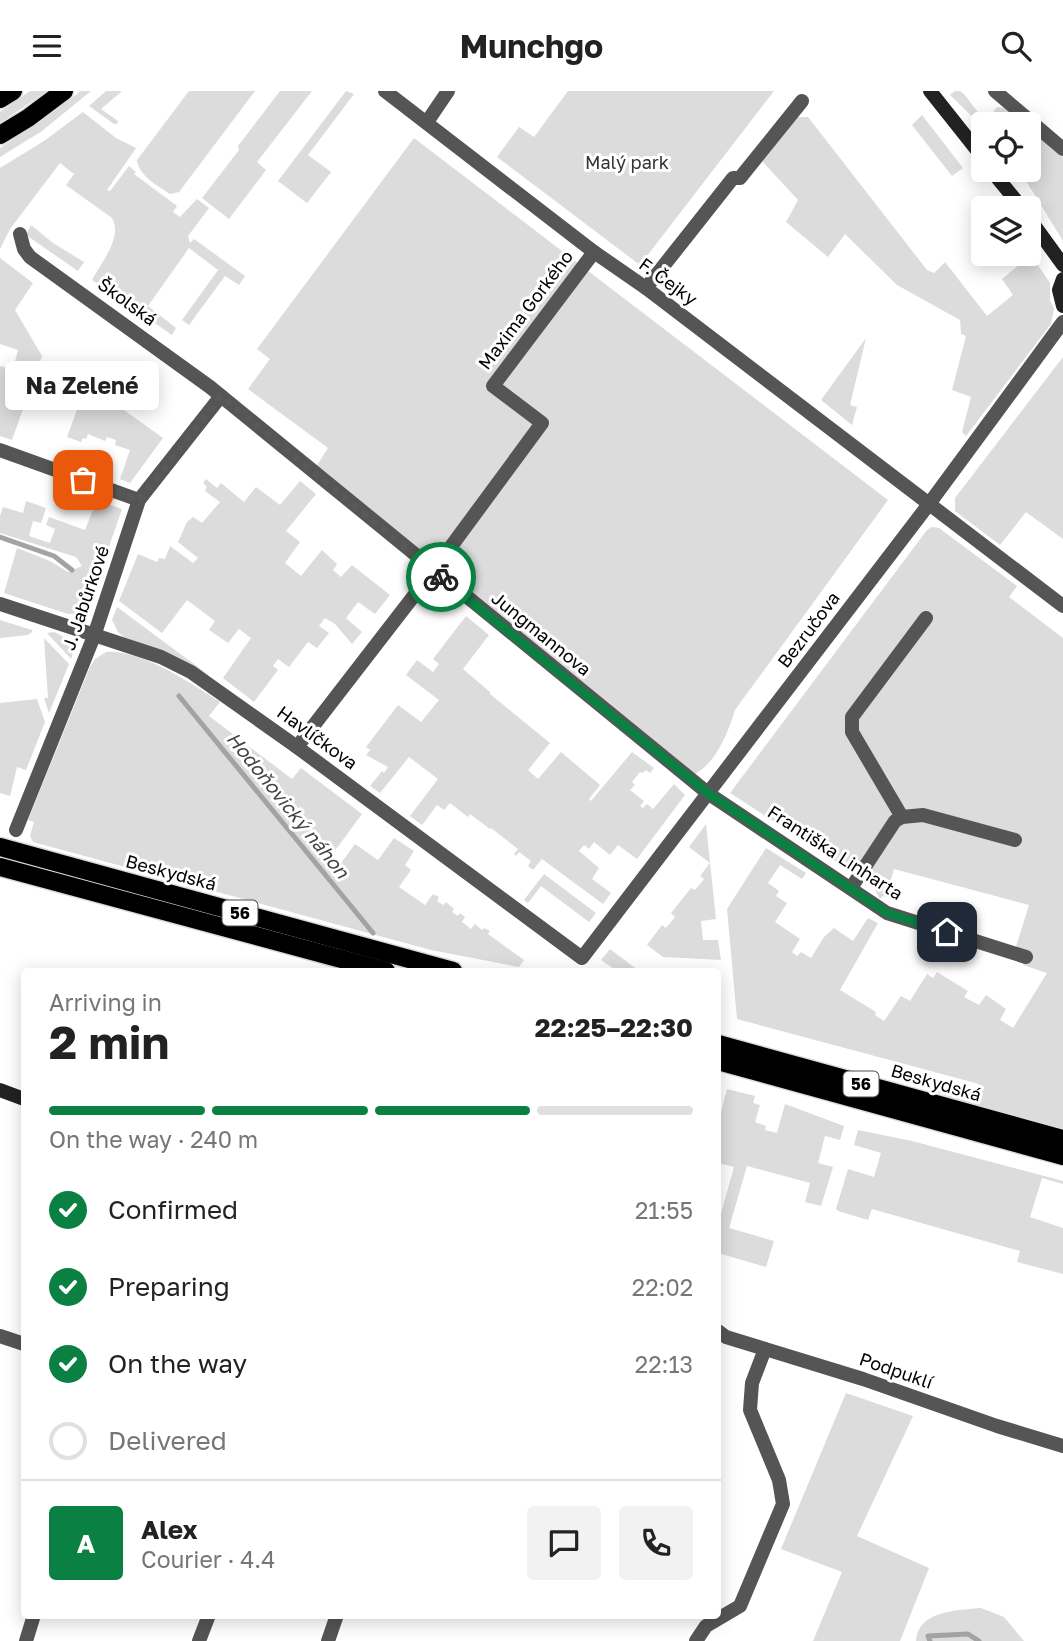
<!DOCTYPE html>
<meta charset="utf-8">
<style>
:root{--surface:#fff;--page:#f2f2f2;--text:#222;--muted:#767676;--line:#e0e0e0;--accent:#0b8043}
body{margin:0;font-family:"Golos Text",sans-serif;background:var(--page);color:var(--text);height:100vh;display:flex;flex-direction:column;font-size:26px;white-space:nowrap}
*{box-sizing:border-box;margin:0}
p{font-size:23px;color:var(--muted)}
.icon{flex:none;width:38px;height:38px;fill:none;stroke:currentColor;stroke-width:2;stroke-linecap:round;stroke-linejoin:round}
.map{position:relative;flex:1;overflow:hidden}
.drawer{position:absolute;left:21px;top:877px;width:700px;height:651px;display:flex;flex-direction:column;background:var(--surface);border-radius:7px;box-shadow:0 4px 18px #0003}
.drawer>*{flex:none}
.controls{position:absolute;left:971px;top:21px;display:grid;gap:14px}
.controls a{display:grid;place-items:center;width:70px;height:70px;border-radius:7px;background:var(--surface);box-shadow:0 4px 18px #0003;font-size:35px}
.pin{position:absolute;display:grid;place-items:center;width:60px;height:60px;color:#fff;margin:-30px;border-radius:14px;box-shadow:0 4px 10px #0006}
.courier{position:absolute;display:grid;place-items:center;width:70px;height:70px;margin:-35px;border:5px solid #0b8043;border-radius:50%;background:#fff;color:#222;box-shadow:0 2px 9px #0007}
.bubble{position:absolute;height:49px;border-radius:7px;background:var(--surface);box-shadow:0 4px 18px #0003;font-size:23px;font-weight:700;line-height:49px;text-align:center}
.head em{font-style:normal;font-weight:700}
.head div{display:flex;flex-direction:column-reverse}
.head{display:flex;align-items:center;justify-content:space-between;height:119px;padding:0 28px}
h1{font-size:46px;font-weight:700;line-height:52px}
.bar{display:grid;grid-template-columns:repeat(4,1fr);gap:10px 7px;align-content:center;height:84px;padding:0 28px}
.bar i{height:9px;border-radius:5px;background:var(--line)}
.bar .active{background:var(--accent)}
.bar p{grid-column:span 4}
.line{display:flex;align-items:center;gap:18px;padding:0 28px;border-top:2px solid var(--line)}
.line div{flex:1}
.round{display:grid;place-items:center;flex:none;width:74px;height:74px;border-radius:7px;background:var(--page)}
ol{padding:0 28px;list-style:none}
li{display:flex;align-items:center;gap:21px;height:77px}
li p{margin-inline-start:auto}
li .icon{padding:7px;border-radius:50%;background:var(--accent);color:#fff;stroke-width:4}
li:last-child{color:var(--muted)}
li i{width:38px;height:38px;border:4px solid var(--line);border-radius:50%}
header{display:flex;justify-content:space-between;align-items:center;height:91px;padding:0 28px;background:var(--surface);font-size:32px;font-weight:700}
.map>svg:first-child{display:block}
</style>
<header><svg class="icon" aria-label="menu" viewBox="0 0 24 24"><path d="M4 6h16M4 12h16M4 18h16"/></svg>Munchgo<svg class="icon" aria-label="search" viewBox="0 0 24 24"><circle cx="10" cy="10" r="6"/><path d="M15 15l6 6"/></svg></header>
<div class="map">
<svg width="1063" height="1550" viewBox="0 0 1063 1550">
<rect width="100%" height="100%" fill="#fff"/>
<g fill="#dcdcdc">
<polygon points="30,0 47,0 0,32 0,21"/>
<polygon points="81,0 91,0 42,40 0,66 0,57 44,28"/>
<polygon points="106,0 122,0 101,18 118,30 117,33 114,33 89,15"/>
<path d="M189,0H255L179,101L170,103C158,95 139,85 137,69Z"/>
<polygon points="280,0 312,0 257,71 266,79 229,128 202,107 239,59 238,55"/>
<polygon points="346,0 354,3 308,64 331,81 307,112 278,90"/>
<polygon points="568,0 774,0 640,174 497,66 519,36 534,46"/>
<polygon points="955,0 960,0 964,3 987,33 984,33 983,36 950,4"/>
<polygon points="997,16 1004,17 1024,33 996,33 992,23"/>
<path d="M83,21L116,47L136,57L107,99L110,100L129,75L136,81L134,83L177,115L173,121L180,126L197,108L209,117L188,145L190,152L194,148L245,185L239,194L225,185L189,234L182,229L218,179L189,157L148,215L176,237L172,244L92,189C101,172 123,146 112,127L66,94L74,83L60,72L10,138L0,158V77L44,50Z"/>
<polygon points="922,24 963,77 952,85 912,34"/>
<polygon points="798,26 808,26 927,179 934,182 945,171 987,225 1013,204 1002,188 1020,173 1013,163 1029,161 1050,192 1050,209 1054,218 1051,233 966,345 962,341 971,306 952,299 966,245 961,243 960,229 897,194 845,143 828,166 786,131 798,109 761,69"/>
<polygon points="1029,38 1063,66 1063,150 1023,85 1031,79 1029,76"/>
<path d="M414,47L888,409L735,619C728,641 717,671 695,683L316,376L328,357L248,298L270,268L257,258Z"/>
<polygon points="31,134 53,152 84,171 78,180 26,144"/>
<polygon points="0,167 33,192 15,219 42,265 12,349 0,345 0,275 13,278 18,259 0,253"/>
<polygon points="866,247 850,314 857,316 852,334 821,309"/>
<polygon points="1063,266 1063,448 1026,421 1000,454 955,420 955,407"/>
<polygon points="85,297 96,299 163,347 130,392 120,388 130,359 115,354 116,349 107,346 105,350 88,343 86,348 83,347 81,351 67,346"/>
<polygon points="206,388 217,397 221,392 244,411 256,396 280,414 300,390 316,403 286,440 300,451 285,472 301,485 322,459 337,473 333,479 341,486 352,474 390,504 375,523 358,511 346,527 362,541 352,553 335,533 325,527 319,535 329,542 317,557 308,551 289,576 278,568 273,575 278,579 254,611 223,587 251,547 239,538 228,552 209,539 215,530 187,509 162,542 119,510 138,463 157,471 159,467 165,468 170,455 193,472 198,467 178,451 187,431 193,426 202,432 220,411 205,400 207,396 203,392"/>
<polygon points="97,409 122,418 87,519 78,523 68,523 4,502 17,457 50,470 68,481 82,475 76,466 0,442 0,425 3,416 23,422 26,410 46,417 41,432 33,430 29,445 50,452 55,438 46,434 49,426 85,439"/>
<polygon points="932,436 939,437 1017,495 1009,506 1063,547 1063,1039 959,1011 911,990 912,988 976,1000 979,993 737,928 727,818 766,757 806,782 802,788 780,774 768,792 779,800 776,805 787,812 775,831 800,848 792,861 797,865 801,861 811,867 824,846 834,837 853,850 868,827 878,832 840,899 876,921 875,924 884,930 901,905 910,910 927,883 933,887 937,881 968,900 964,906 979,914 986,904 1006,918 1000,929 1013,937 1047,882 1023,874 1028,864 1015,859 1029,814 894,778 886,806 883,805 880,808 872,794 872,783 858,775 850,780 730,702 927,439"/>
<polygon points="117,516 210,585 180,568 124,546 118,541 112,529"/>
<polygon points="466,525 489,544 463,578 490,601 490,603 550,652 528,679 538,688 561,661 600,694 589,708 591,710 632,661 654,677 650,682 646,679 642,682 640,681 632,691 635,694 630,699 644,710 640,715 643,717 647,713 653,718 674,693 685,704 637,768 618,754 610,764 594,751 589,758 584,754 579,760 599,777 592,788 611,802 603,813 542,768 533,779 528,775 531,770 519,761 516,765 514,763 518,758 491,737 490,738 470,723 468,726 450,712 444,719 437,714 422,734 410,725 438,688 409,666 380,702 370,695 382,680 384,682 388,676 366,664 370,659 366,656 398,614 421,631 439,609 406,584 417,569 433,581 439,573 433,568"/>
<polygon points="0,529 32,539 32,541 28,544 0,547"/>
<path d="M54,541C64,545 69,550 74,559L71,568L47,542Z"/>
<polygon points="44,547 69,573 49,622 44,607 48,607"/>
<path d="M106,561C140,558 192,593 220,611L209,625L292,688L301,677L362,723L328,769L336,779L355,753L378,769L394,747L414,760L405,774L411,779L399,796L425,814L433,803L439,806L437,810L443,814L446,811L454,818L452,821L458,825L460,822L465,826L462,831L471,838L475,833L482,839L484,837L490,840L488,843L524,869L519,876L431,859L33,751L30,745L34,731L28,729L90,576L95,568Z"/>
<polygon points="37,608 45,631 26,679 17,676 10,705 0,702 0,612"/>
<polygon points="706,733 716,828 701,830 703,849 718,849 721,869 663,866 647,854 662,834 666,837 675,826 671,822 691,797 695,799 704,788 700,785 710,772 689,756"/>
<polygon points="544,783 596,822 589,831 541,795 528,812 524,809"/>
<polygon points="610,858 639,880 617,880 601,869"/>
<polygon points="727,998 755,1005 753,1012 760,1014 755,1031 766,1035 765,1039 777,1042 785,1013 844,1035 840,1049 825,1045 818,1072 833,1076 821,1115 805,1111 810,1092 747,1075 729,1137 774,1150 766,1176 718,1162 718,1133 734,1076 718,1072 718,1032"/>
<polygon points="858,1039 912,1050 1063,1090 1063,1093 1042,1087 1030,1126 1063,1137 1063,1183 1017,1171 1020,1160 872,1118 868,1129 838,1120 836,1118 848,1078 874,1086 881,1062 854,1054"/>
<polygon points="846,1302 913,1325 857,1445 929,1477 900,1550 813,1550 842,1481 781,1458"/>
<path d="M981,1517L1004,1526L1024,1550H916C918,1519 959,1519 981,1517Z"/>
</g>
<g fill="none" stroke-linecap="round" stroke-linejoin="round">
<g stroke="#a3a3a3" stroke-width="5">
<polyline points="0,446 54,465 72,479"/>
<polyline points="179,605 373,842"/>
<polyline points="930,1550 928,1545 968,1543 979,1550"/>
</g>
<g stroke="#dbdbdb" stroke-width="21">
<g id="primary">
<polyline points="0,8 13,0"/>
<polyline points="0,44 28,27 64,0"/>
<polyline points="0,756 453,880"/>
<polyline points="0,776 386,880"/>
<polyline points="718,953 1063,1048"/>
<polyline points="718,970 1063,1065"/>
</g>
</g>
<g stroke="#555" stroke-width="14">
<polyline points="385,0 594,161 646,197 1063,515"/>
<polyline points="995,0 1063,58"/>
<polyline points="427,31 448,0"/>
<polyline points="20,143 24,158 30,166 210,296 709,703 887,822 1026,866"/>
<polyline points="646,197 733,87 740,87 802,10"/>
<polyline points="0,359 139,409"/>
<polyline points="0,513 161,566 191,581 297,656 582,867 929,413 1063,231"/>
<polyline points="297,656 433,480 542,332 493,295 594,161"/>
<polyline points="902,726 852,641 852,626 926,527"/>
<polyline points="16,739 94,545 139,409 221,305"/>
<polyline points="851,797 895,730 902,726 923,724 1015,749"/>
<polyline points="718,1240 726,1246 863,1288 997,1335 1063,1355"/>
<polyline points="0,1245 24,1253"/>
<polyline points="26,1550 34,1524"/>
<polyline points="199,1550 209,1524"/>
<polyline points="328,1550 337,1524"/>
<polyline points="696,1550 706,1535 740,1515 783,1413 779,1389 750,1319 752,1292 765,1258"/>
</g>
<g stroke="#222" stroke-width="14">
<polyline points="930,0 984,68"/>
<polyline points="991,79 1022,117"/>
<polyline points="1029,127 1063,174"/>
<polyline points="1063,188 1059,199 1063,215"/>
<polyline points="0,999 24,1008"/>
</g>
<use href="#primary" stroke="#000" stroke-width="18"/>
</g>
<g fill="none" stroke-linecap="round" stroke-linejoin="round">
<polyline stroke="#595959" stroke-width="7" stroke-dasharray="0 12.6" points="83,389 139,409 221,305 441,486"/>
<polyline stroke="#0b8043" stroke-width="9" points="441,486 709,703 887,822 947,841"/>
</g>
<g text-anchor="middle" stroke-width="6" stroke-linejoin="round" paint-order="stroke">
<g fill="#fff" stroke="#4c4c4c" stroke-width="2">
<rect x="222.5" y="809.5" width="35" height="25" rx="5"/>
<rect x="843.5" y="980.5" width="35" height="25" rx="5"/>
</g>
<g font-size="16" font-weight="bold" fill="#000">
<text x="240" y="828">56</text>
<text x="861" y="999">56</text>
</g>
<g font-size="18" fill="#333" stroke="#fff">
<text x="627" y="78">Malý park</text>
</g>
<g font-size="18" fill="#000" stroke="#fff">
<text transform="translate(668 191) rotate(36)" y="6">F. Čejky</text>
<text transform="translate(127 211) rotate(36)" y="6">Školská</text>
<text transform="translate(526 219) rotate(-53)" y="6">Maxima Gorkého</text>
<text transform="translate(86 507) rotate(-71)" y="6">J. Jabůrkové</text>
<text transform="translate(809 539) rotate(-53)" y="6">Bezručova</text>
<text transform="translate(541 543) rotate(39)" y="6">Jungmannova</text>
<text transform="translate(317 647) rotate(36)" y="6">Havlíčkova</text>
<text transform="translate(835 762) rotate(33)" y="6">Františka Linharta</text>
<text transform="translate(171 782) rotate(15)" y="6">Beskydská</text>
<text transform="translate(936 992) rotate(16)" y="6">Beskydská</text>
<text transform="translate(896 1280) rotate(19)" y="6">Podpuklí</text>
</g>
<g font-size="19" font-style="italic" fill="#444" stroke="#fff">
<text transform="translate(288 714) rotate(51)" y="7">Hodoňovický náhon</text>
</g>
</g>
</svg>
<div class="controls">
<a><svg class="icon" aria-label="locate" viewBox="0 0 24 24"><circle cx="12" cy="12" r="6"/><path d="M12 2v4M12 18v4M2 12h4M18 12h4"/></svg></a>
<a><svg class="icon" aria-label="layers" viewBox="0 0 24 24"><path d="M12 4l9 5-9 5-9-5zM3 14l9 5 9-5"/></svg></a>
</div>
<div class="pin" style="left:83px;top:389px;background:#ea580c"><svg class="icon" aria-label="bag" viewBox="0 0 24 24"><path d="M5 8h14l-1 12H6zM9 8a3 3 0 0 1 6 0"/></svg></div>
<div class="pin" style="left:947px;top:841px;background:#1f2937"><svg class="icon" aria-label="home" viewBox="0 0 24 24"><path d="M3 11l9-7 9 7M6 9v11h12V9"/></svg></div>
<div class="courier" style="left:441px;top:486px"><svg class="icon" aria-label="bike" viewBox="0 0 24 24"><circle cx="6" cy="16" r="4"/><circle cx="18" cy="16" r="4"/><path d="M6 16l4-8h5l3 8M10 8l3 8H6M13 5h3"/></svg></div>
<div class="bubble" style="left:5px;top:270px;width:154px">Na Zelené</div>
<section class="drawer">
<div class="head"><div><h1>2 min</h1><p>Arriving in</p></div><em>22:25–22:30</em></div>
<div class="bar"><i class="active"></i><i class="active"></i><i class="active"></i><i></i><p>On the way · 240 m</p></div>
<ol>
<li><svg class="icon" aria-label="check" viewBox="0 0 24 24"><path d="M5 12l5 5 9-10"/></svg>Confirmed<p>21:55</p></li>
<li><svg class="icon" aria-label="check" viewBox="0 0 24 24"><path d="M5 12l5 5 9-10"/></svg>Preparing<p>22:02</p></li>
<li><svg class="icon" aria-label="check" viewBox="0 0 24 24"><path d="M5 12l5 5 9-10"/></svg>On the way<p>22:13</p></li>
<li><i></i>Delivered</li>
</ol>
<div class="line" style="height:126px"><b class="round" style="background:var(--accent);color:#fff">A</b><div><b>Alex</b><p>Courier · 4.4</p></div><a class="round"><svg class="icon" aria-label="chat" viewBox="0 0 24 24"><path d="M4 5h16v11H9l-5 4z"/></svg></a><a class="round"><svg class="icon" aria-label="phone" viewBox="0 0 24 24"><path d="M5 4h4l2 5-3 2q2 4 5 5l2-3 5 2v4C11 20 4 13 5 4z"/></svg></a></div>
</section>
</div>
